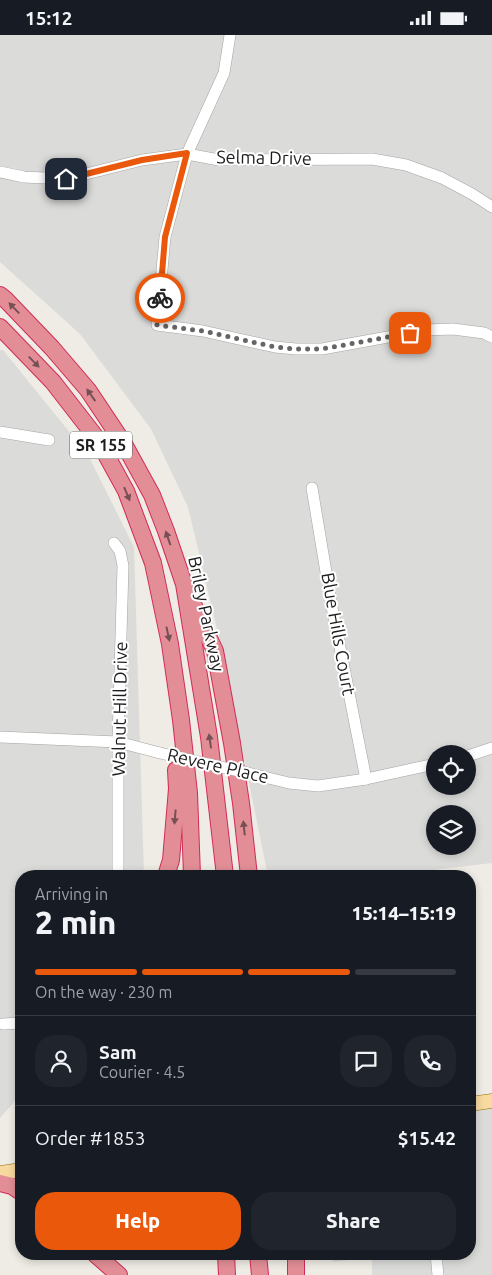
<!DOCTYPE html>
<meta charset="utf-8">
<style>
:root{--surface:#171b24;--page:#20242c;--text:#f1f3f6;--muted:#9ea1a6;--line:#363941;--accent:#ea580c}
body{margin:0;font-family:Ubuntu,sans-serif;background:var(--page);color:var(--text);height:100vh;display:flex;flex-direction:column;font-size:19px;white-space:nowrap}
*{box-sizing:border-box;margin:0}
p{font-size:16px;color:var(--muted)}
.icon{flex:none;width:28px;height:28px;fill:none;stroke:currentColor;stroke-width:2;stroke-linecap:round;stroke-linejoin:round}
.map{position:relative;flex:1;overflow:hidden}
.side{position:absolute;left:15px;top:835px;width:461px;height:390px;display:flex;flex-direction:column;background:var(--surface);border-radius:20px;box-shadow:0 2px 8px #0003}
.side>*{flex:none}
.buttons{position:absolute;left:426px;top:710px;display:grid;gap:10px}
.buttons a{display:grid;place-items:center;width:50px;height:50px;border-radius:50%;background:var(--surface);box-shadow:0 2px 8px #0003;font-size:25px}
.pin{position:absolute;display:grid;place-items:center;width:42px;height:42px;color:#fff;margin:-21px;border-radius:10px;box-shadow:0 2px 8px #0006}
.courier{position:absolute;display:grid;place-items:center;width:50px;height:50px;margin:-25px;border:4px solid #ea580c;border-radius:50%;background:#fff;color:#222;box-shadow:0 1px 6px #0007}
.overview em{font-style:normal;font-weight:800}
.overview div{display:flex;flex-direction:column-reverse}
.overview{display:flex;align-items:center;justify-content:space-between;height:85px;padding:0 20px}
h1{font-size:32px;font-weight:800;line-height:38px}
.bar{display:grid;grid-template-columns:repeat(4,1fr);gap:8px 5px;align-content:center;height:60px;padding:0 20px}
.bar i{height:6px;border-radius:4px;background:var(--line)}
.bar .current{background:var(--accent)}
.bar p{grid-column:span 4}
.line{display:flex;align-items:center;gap:12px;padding:0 20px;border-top:1px solid var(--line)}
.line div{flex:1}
.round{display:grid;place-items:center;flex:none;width:52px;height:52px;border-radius:20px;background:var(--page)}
.button{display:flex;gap:10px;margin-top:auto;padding:10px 20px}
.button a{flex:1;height:58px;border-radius:20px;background:var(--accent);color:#fff;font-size:20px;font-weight:800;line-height:58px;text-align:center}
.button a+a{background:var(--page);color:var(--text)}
.status{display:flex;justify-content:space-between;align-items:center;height:35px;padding:0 25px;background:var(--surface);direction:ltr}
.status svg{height:14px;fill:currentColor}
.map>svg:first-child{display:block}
</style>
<div class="status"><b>15:12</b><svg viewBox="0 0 49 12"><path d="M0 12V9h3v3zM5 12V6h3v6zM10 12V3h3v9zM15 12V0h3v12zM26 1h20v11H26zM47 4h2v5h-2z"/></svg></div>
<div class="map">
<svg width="492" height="1240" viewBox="0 0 492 1240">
<rect width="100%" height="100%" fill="#eeece4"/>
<g fill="#dbdbda" fill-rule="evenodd">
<path d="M0,0H492V828L382,841H268L222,615L188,472L151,394L80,299L0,227ZM435,719H468V751H435ZM435,779H468V811H435Z"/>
<polygon points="0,315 3,315 88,420 134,512 144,841 21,841 21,1059 0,1083"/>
<polygon points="492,1066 492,1240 372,1240 372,1222 333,1227 332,1219 470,1219 470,1069"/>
</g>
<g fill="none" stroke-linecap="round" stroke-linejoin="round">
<g stroke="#a4a4a4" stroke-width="12">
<g id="minor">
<polyline points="230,0 224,38 187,119 165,202 157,290 203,296 275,312 296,314 322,314 426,295 453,294 484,298 492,302"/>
<polyline points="0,137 24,142 66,144 142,125 187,119 219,125 372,124 406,130 442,143 472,159 492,172"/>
<polyline points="0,397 49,405"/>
<polyline points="312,453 331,567 366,744"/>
<polyline points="114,508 120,516 123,531 118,707 118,841"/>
<polyline points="0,702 118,707 160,718"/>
<polyline points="468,721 492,713"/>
<polyline points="256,740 289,748 318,751 366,744 435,729"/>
<polyline points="3,989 21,988"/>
<polyline points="436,1219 438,1240"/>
</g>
</g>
<g stroke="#916f06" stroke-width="15">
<g id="major">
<polyline points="470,1069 492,1066"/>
<polyline points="0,1138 21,1135"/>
</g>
</g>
<g stroke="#d22b56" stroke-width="18">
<g id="highway">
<polyline points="0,260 6,265 52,313 88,355 124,409 152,460 166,496 184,549 209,702 225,841"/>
<polyline points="0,292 53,347 98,405 126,456 153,528 170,609 181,685 189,758 192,841"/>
<polyline points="193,569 215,616 232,708 241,768 249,841"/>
<polyline points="166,841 171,825 177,754 176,735"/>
<polyline points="0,1148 12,1151 21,1157"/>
<polyline points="95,1219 119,1240"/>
<polyline points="226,1219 227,1240"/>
<polyline points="258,1219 260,1240"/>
<polyline points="296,1219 296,1240"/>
</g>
</g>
<use href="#minor" stroke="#fff" stroke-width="11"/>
<use href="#major" stroke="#f8d99f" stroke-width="14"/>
<use href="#highway" stroke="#e38e97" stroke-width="16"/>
<g stroke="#a4a4a4" stroke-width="12" stroke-linecap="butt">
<polyline id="minor-bridge" points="160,718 256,740"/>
</g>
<use href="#minor-bridge" stroke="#fff" stroke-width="11"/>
</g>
<defs><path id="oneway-solid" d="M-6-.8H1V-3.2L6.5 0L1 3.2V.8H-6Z" transform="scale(1.25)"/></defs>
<g fill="#765054">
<use href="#oneway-solid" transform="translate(14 273) rotate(-134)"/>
<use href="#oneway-solid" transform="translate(34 327) rotate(46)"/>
<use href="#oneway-solid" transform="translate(91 360) rotate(-125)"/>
<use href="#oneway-solid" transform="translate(127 459) rotate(67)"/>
<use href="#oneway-solid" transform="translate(168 503) rotate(-109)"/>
<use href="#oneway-solid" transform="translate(168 599) rotate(78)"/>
<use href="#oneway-solid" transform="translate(210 706) rotate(-98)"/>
<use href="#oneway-solid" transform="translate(175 782) rotate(95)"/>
<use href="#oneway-solid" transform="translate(244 793) rotate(-96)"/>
</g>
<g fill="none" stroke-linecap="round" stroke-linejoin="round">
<polyline stroke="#666563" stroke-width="5" stroke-dasharray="0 9" points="160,263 157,290 203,296 275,312 296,314 322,314 410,298"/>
<polyline stroke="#ea580c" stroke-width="6" points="66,144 142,125 187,118 165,202 160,263"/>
</g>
<g text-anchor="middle" stroke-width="4" stroke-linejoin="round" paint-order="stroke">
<rect fill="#fff" stroke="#616161" stroke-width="1" x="70" y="396.5" width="62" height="27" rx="4"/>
<g font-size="16" font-weight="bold" fill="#1d1d1d">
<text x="101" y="416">SR 155</text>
</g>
<g font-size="18" fill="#1d1d1d" stroke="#fff">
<text transform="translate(264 123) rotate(1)" y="6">Selma Drive</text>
<text transform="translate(206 579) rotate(78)" y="6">Briley Parkway</text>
<text transform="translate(338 599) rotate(80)" y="6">Blue Hills Court</text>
<text transform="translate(120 674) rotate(-89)" y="6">Walnut Hill Drive</text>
<text transform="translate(218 731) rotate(13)" y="6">Revere Place</text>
</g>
</g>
</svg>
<div class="buttons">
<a><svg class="icon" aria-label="locate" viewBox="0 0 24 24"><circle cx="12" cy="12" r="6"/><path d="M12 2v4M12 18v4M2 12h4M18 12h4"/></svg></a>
<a><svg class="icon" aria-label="layers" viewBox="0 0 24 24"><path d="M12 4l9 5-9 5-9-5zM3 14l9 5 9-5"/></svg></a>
</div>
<div class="pin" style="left:410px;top:298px;background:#ea580c"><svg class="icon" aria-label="bag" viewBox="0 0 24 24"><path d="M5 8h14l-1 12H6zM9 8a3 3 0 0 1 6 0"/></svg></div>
<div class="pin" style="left:66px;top:144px;background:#1f2937"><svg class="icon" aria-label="home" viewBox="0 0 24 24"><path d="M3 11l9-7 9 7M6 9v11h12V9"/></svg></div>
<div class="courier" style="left:160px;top:263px"><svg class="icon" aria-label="bike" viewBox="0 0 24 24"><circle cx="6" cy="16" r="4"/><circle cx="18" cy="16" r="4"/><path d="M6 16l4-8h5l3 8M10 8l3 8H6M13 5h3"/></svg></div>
<section class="side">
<div class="overview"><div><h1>2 min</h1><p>Arriving in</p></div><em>15:14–15:19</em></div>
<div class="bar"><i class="current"></i><i class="current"></i><i class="current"></i><i></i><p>On the way · 230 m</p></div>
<div class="line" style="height:90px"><a class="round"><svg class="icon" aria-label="person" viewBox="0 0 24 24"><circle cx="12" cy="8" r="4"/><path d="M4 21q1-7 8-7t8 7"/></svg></a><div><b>Sam</b><p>Courier · 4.5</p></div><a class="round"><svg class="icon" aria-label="chat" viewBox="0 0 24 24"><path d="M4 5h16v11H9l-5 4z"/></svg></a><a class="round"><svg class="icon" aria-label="phone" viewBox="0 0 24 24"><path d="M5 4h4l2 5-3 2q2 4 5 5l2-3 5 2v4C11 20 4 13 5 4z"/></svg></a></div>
<div class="line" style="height:65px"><div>Order #1853</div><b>$15.42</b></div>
<div class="button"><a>Help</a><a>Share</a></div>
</section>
</div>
